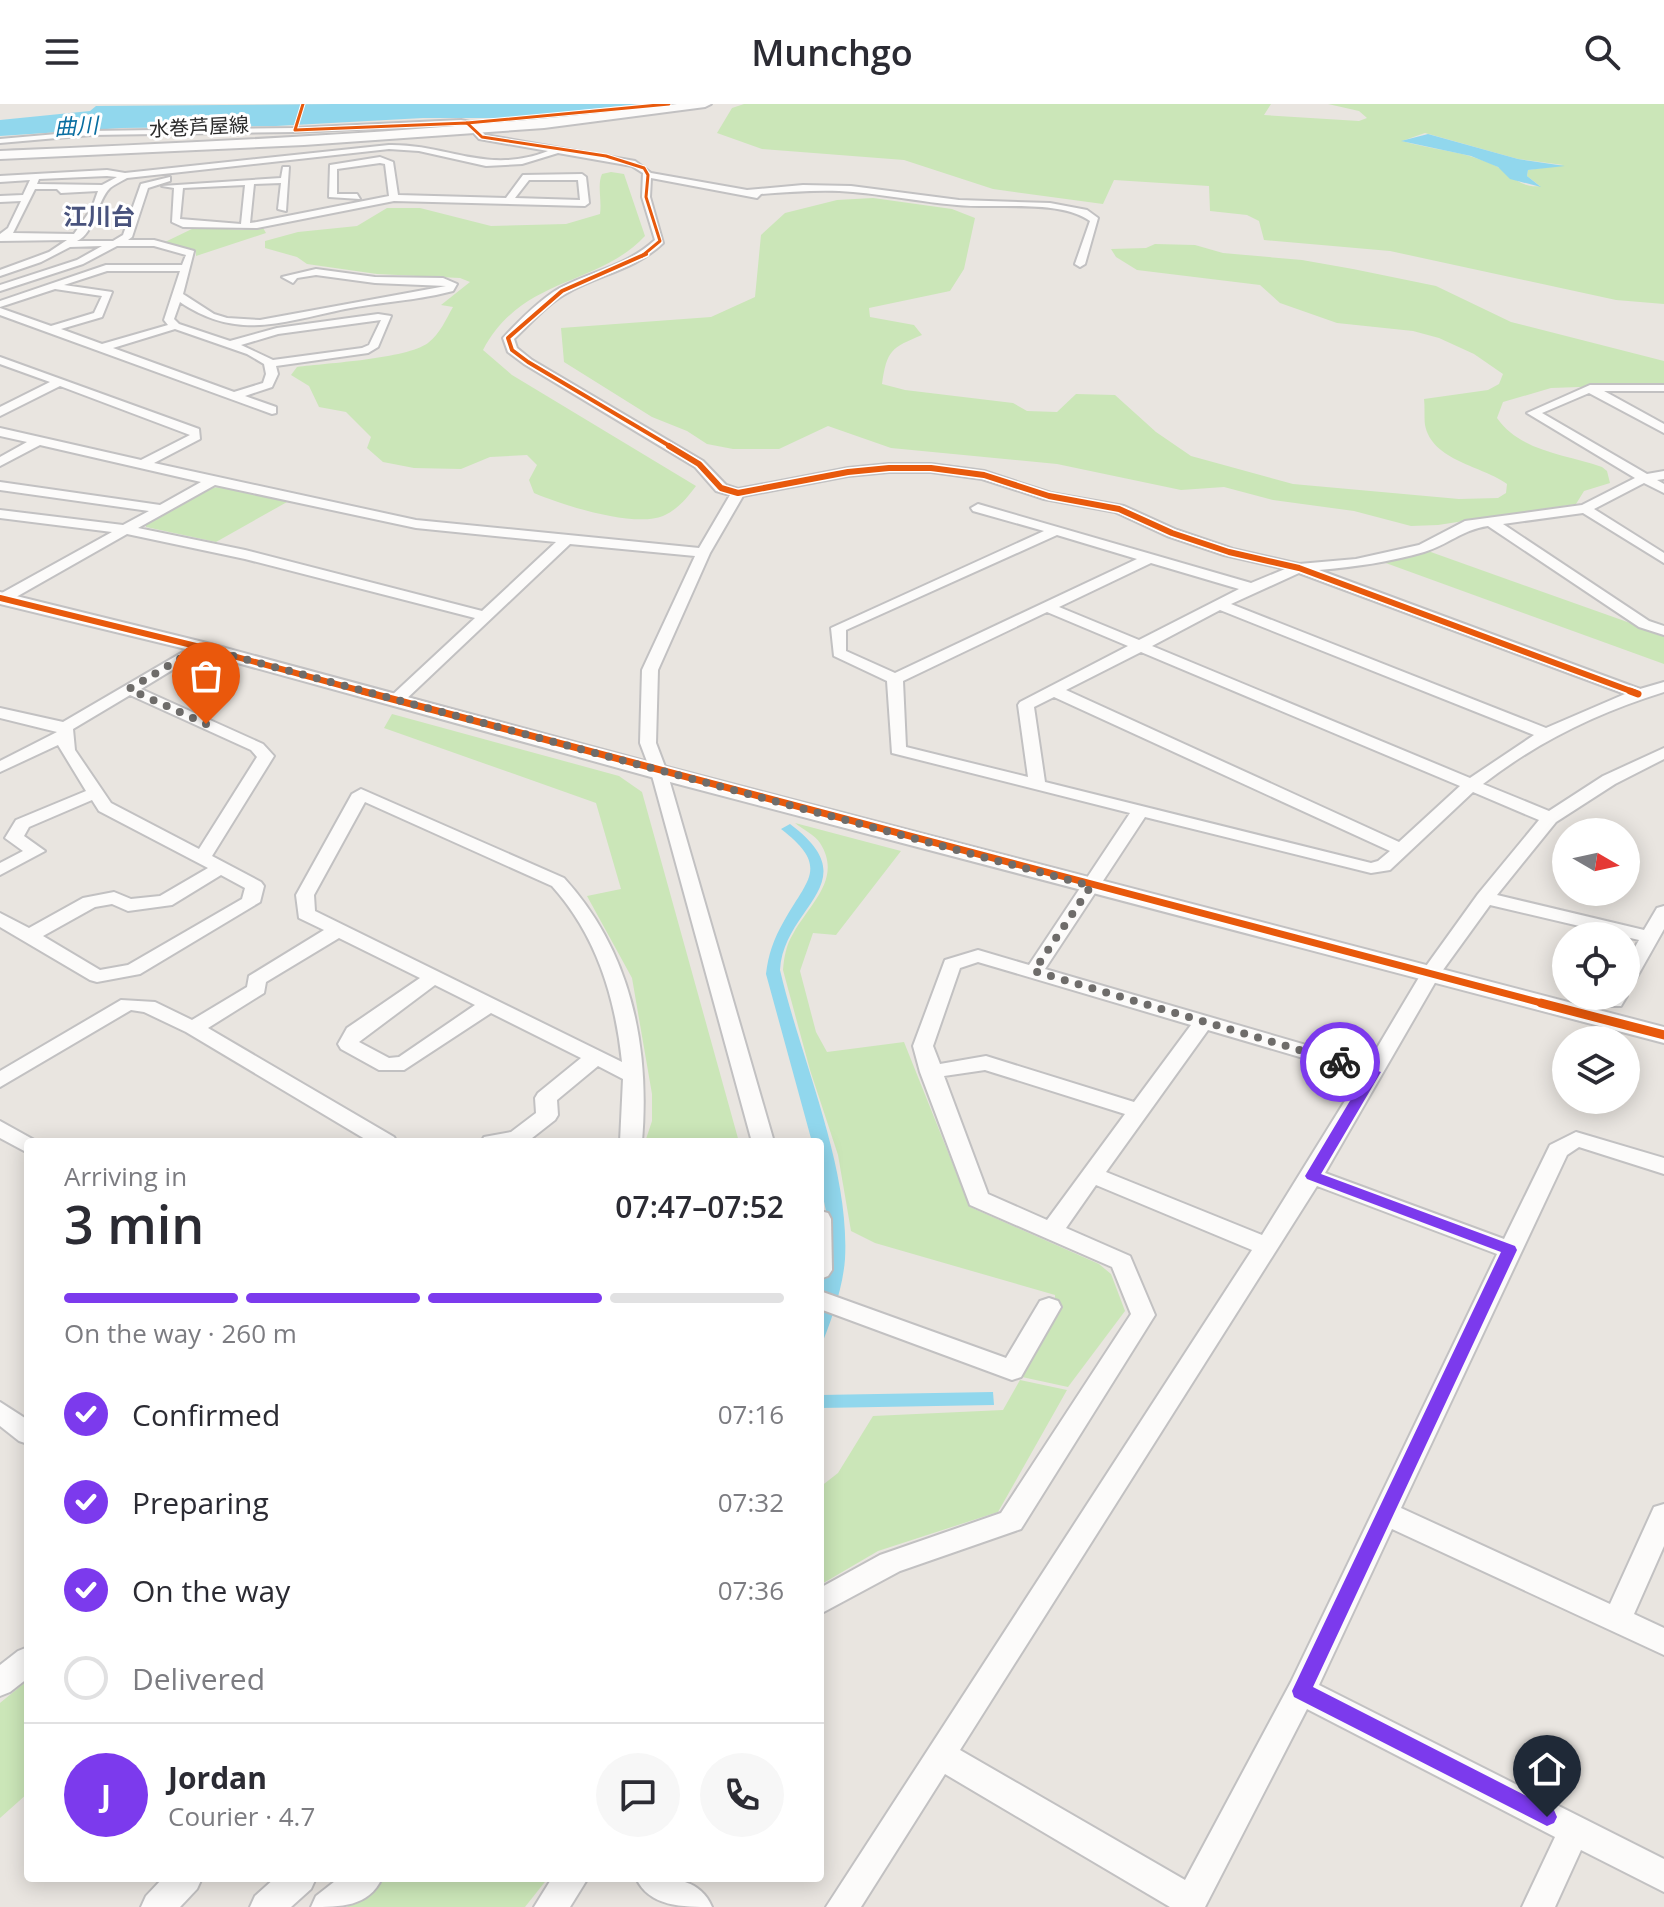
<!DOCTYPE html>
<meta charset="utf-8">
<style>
:root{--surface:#fff;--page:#f7f7f7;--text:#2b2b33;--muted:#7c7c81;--line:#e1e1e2;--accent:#7c3aed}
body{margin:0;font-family:"Open Sans","Noto Sans JP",sans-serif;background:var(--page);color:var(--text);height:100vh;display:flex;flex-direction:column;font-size:30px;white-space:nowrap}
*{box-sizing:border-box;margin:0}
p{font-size:26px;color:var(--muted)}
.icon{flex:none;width:44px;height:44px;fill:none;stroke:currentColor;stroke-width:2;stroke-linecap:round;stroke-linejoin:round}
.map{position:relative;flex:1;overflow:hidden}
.drawer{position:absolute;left:24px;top:1034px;width:800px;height:744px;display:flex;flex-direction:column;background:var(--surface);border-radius:8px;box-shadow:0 4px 20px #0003}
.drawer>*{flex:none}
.needle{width:52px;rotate:99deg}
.fabs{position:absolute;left:1552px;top:714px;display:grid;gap:16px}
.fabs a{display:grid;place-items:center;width:88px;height:88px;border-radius:50%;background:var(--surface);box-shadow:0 4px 20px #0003;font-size:40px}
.pin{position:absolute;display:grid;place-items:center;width:68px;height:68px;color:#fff;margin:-82px -34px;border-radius:50% 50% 50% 0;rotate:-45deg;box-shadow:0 0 8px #0007}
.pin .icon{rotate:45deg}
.courier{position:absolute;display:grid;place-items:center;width:80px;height:80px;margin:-40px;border:6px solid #7c3aed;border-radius:50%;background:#fff;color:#222;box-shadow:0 2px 10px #0007}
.overview em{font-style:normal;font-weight:600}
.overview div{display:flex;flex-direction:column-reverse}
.overview{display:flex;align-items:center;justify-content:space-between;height:136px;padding:0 40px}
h1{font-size:52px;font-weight:600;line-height:60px}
.bar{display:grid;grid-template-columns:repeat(4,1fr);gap:12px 8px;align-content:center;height:96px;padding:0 40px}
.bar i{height:10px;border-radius:6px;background:var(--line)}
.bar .selected{background:var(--accent)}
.bar p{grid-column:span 4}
.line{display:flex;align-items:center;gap:20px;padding:0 40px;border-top:2px solid var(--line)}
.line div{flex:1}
.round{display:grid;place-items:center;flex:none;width:84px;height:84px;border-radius:42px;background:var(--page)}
ol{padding:0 40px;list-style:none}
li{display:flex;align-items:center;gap:24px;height:88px}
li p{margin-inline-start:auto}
li .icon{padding:8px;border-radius:50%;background:var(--accent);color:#fff;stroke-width:4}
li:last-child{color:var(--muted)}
li i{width:44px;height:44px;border:4px solid var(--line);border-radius:50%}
header{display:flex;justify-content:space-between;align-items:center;height:104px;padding:0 40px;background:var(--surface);font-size:36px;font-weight:600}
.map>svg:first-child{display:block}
</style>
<header><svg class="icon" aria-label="menu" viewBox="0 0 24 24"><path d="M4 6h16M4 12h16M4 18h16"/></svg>Munchgo<svg class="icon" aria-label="search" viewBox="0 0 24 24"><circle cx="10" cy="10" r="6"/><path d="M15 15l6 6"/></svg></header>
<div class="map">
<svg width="1664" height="1803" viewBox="0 0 1664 1803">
<rect width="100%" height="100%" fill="#e9e5e0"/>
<g fill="#cbe6b8" fill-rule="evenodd">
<path d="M744,0H1271L1264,11L1359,17L1367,14L1359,7L1328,0H1664V200L1616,196L1390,147L1264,136L1259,117L1247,111L1210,107L1209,82L1114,76L1103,100L993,85L904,56L762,45L717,29L732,4ZM1425,29L1518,55L1563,61L1528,66L1527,72L1540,82C1518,84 1512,70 1496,62C1466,47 1432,46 1402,37Z"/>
<path d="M611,68L624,70L645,132C597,183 522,172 483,246L512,271L696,382C687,394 677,406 663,412C634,424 562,401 534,389L529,376L537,361L527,351L490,353L461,365L414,364L383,358L367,344L371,333L346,308L319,303L309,282L291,271L297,263C327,259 406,255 428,239C440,230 446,215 453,203L441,201L470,178L460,174L377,170L307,160L297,153L265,144V137L298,128L357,122L387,104H420L491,122L566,120L600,110C602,96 597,81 602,70Z"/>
<path d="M873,94L952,105L975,114L964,165L950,187L869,204L870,213L914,221L922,231C891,244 887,246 882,280L905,286L1013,299L1027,307L1057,308L1076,290L1115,291L1156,328L1191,352L1293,380L1459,395L1498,394L1506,389L1507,380C1483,362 1432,357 1425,321C1424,313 1425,303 1424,295L1488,286L1499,280L1503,270L1474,250L1439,234L1413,227L1337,219L1280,199L1260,181L1137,166L1116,153L1111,145L1146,144L1155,140L1195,141L1223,149L1302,156L1353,165L1436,182L1511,218L1664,257V280L1551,284L1503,298L1497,314C1521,348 1565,350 1602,363L1607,367L1610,379L1584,387L1576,400L1438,421L1411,422L1354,407L1273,396L1224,383L1181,386L1057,360L891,344L828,322L779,345H733L707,340L687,327L652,313L564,258L561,224L711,213L755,193L761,131L785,109L837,96Z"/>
<polygon points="262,122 266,129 196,152 196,148 165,138 196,123 242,126"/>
<polygon points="221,383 287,398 216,438 146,423 146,420 210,384"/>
<polygon points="1428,447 1664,531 1664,560 1383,458"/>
<polygon points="392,610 619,672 642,688 739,1038 645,1038 652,1017 652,990 632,874 587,792 621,785 596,699 384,624"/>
<path d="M795,719L901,747L836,831L813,829L800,867L816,928L827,948L904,938L970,1103L1099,1160L1111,1170L1125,1207L1068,1283L1022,1273L1055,1205V1191L875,1139L851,1127L838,1051L810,966L783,866C784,854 786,841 793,830C809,800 843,775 820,739C815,731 802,725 795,719Z"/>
<polygon points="1020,1276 1067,1286 998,1408 878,1447 820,1481 820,1383 838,1369 873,1312 1003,1306"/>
<polygon points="28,1576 28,1689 0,1714 0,1599"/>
<polygon points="386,1774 548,1774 525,1803 347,1803"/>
</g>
<g fill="#91d7ed">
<polygon points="335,0 639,0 508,14 423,14 276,22 122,24 0,32 0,16 90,7 96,2"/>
<polygon points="1428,30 1518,55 1565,62 1528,66 1527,72 1541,83 1510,75 1498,63 1471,52 1401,37"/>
<path d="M790,720C869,779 784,801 780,866C801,956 850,1063 845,1155C843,1183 831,1219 820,1244V1195L827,1162V1112L820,1078V1038H812L766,870C768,851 774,834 784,817C808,774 830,763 781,725Z"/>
<polygon points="993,1288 994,1301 820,1304 820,1291"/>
</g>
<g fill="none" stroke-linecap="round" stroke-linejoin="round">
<g stroke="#c2c1c2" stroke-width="4">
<g id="minor">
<path d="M461,16L474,19L485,31L635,57L651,69L747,86L803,81L851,82L959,96L1050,99L1087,106L1098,114L1085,160L1080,163L1075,160L1090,117C1060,95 994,105 957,101C922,98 888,91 853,88C823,85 792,88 761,90L757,94L651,74L650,93L663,139C635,166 600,170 567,189C548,199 530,220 514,235L517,244L532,256L703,357L726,381L738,385L848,364L889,360H931L984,367L1051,389L1124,402L1177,426L1233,445L1299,460L1356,455L1419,441L1465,417L1582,401L1635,374L1527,309L1590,281H1664V287H1604L1664,320V329L1589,289L1542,309L1647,370L1664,367V375L1657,376L1664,380V389L1644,379L1594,405L1664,449V459L1583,409L1503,420L1649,517L1664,522V531L1639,523L1488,422C1461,426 1448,441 1424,448C1390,458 1354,463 1319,466L1640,585L1664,578V588C1599,608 1537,638 1483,680L1549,707L1603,672L1664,644V655L1615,680L1556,718L1497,791L1644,826L1657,804L1664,802V825L1633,880L1626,882V859L1639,836L1490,801L1440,870L1325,1069L1504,1135L1550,1041L1576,1028L1664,1054V1070L1579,1043L1567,1051L1401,1404L1610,1500L1654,1403L1664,1400V1442L1634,1510L1664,1524V1551L1392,1425L1319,1581L1664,1755V1788L1581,1746L1555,1803H1522L1555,1733L1307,1605L1205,1803H1170L945,1670L861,1803H826L1252,1146L1096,1081L1066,1124L1130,1152L1155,1211L1021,1425L900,1467L820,1510V1484L880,1451L1001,1409L1131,1210L1112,1163L970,1101L920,968L913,942L945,856L978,846L1029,861L1130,709L892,649L887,577L834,552L831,524L1044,427L973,407L971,404L978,400L1251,479L1285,465L1224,451L1167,432L1115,408L1044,395L982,375L931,368H889L848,372L743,392L710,449L658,566L656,639L667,668L774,1038H752L651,668L640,639L642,566L695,452L570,440L402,599L396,601L388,596L390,593L475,514L245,455L127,430L9,497H0V490L112,428L0,414V406L123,421L149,407L0,386V378L160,401L201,378L40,341L0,362V353L27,338L0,332V324L141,356L190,331L60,282L0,312V303L50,278L0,260V253L199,325L200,335L154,359L416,416L699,444L730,391L716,387L695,363L524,260L508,248L503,234C518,218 540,195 560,184C592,167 627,162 655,136L642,93L643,69L632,62L558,49L522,60L486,62L419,47L389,45L127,74C122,77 115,80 110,84C97,96 95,129 77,137H113L123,131L141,80L170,73V77L148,84L132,133L128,136H154L194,147L183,190L214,210L227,214L260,216L446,182L375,179L316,171L297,174L293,179L282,173L316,165L375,173L443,174L457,180L453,187L436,191C406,197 375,199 345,205C282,218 238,237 180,198L174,215L179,220L230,237L277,224L378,210L391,212L378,243L368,249L276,262L278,270L272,283L245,292L276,303V309L272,310L0,211V204L51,222L94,209L102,192L55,185L0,203V197L106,161H182L186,151L154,142H117L83,160L0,187V181L77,156L102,142L70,143L41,158L0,172V166L49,148L67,136L0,137V130L8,124L21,97L0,98V92L23,91L30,76L0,78V72L107,66L125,69L389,41C448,40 487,71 548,47L479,35L468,23L461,20L295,28L91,31L0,39V35L91,27L295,24ZM107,72L117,73L102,81L37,80L39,75ZM35,85H57L61,89L98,87L92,104L74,130L13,129ZM107,167H180L164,216L168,221L102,240L61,225L102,213L112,188L64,181ZM381,216L369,241L362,244L273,256L241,241L278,230ZM175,225L247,250L264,260L266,270L263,279L234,288L113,244ZM215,381L416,424L556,438L482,507L245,446L138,424ZM1057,431L1137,455L895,569L846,547V526ZM1151,459L1239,485L1139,536L1059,503ZM1299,469L1625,590L1546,624L1231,500ZM1220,506L1534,631L1470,674L1152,542ZM1047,508L1128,542L1020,598L1018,601L1028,673L906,643L903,577ZM1141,548L1460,682L1399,738L1066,586ZM1054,593L1390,747L1378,757L1371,759L1045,678L1034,603ZM1473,688L1539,716L1478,790L1424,865L1368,959L1045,865L1145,713L1371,769L1390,766ZM978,858L1191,921L1134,998L986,952L940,960L933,942L960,864ZM1208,926L1361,971L1262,1131L1106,1068ZM985,966L1125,1010L1047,1116L988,1090L944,972ZM1317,1082L1497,1150L1291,1578L1185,1776L960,1646Z"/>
<path d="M380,53L393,58L398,91L506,94L523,71L582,70L586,73L589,99L585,102L394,97L257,124L183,123L172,118L174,84L162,82L281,74L283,63H289L286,107L278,105L281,79L254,80L250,119L257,118L389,92L385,60L380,59L337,65V90H357L360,95L329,93L330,61ZM529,76H578L580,96L515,94ZM245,81L241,120L180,115L183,84Z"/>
<path d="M200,538L205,540V546L141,585L263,640L274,652L212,752L261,778L264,782L260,798L140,870L97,878L90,876L0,823V809L29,824L83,794L114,788L131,795L160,792L208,764L99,707L92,696L29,723L24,732L45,747L0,771V759L23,747L5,734L16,716L86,687L58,641L0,668V657L57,628L0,614V604L63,618ZM130,591L251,646L257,653L199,745L111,699L75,646L73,625ZM221,771L245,784L242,795L128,861L100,866L43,832L95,803L112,800L128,807L172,801Z"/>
<path d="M361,685L564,774C631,847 650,942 642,1038H620L623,975L598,962L557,996L558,1011L555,1016L527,1038H481L484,1033L511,1028L536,1009L535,994L538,989L581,954L491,909L404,966H379L341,945L338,940L347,924L420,874L339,834L266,878L264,889L208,924L394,1033L397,1038H370L186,928L144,908L131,906L0,983V967L121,896L155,898L192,916L247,883L249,872L324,826L299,814L296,791L352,690ZM365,698L552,782C596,831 615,892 622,958L315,807L314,791ZM435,881L475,901L399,953L389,954L359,938Z"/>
<polygon points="1626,891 1627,892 1621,902 1607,902 1604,898 1607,892"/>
<polygon points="0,1017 36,1037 28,1038 28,1049 0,1034"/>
<polygon points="820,1107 828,1109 831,1115 832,1166 828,1172 820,1175"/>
<polygon points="820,1187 1006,1254 1040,1197 1049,1194 1058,1197 1061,1203 1021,1273 1012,1276 820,1205"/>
<polygon points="0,1298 28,1316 28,1340 19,1337 0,1322"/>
<polygon points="28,1543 28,1574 10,1588 0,1592 0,1561 18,1547"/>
<polygon points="163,1774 202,1774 197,1785 180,1803 141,1803 146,1792"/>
<polygon points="275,1774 316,1774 311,1785 291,1803 250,1803 255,1792"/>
<path d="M339,1774H382C369,1803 340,1803 311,1803L316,1792Z"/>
<polygon points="552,1774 588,1774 570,1803 534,1803"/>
<path d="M636,1774C665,1774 699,1771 712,1803C683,1803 649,1803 636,1774Z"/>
</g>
</g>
<g stroke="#c2c1c2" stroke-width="4">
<polygon id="tertiary" points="0,488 207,539 667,663 1664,923 1664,939 651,673 194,547 0,500"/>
</g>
<g stroke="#c2c1c2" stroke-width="4">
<path id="secondary" d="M677,0H711L705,3L544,24L304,41L0,55V47C226,37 452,28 677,0Z"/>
</g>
<use href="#minor" fill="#fcfbfa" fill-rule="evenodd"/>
<use href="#tertiary" fill="#fcfbfa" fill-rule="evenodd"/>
<use href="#secondary" fill="#fcfbfa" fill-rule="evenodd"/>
<g stroke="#fff" stroke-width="5">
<g id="cycleway-far4">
<polyline points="303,0 295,26 467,19 482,33 606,52 644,64 648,71 646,93 660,137 642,152"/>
<polyline points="467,19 669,0"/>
</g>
</g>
<g stroke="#fff" stroke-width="7">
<polyline id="cycleway-far3" points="646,150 562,187 508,234 512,246 528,258 673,344"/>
</g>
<g stroke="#fff" stroke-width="9">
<g id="cycleway-far2">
<polyline points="669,342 699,360 721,384 738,389 848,368 889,364 931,364 984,371 1049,392 1119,405 1172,429 1229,448 1299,464 1636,589"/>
<polyline points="0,494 200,543 369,589"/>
</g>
</g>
<g stroke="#fff" stroke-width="11">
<g id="cycleway-far1">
<polyline points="362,587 1549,901"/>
<polyline points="1630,587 1638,590"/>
</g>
</g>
<g stroke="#fff" stroke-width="14">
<polyline id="cycleway" points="1541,899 1664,931"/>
</g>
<use href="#cycleway-far4" stroke="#e8590c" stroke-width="3"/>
<use href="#cycleway-far3" stroke="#e8590c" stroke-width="4"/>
<use href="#cycleway-far2" stroke="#e8590c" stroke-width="6"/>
<use href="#cycleway-far1" stroke="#e8590c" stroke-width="7"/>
<use href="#cycleway" stroke="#e8590c" stroke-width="9"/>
</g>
<polygon fill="#7c3aed" points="1340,953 1381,968 1321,1070 1515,1142 1517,1146 1313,1583 1554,1706 1557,1713 1554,1719 1547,1722 1294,1593 1292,1587 1501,1148 1307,1075 1305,1072 1366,970 1335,961 1333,958"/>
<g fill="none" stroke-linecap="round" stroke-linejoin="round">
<polyline stroke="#6e6c6a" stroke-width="8" stroke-dasharray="0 14.4" points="206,620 129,585 200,543 1091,782 1034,867 1340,958"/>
</g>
<g text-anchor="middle" stroke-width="6" stroke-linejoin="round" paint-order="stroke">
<g font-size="20" fill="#2b2b2b" stroke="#fff">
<text transform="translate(199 23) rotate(-3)" y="7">水巻芦屋線</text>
</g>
<g font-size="22" font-style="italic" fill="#086ea1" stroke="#fff">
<text transform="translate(76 22) rotate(-3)" y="8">曲川</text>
</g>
<g font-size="24" font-weight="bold" fill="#49537d" stroke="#fff">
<text x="99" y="121">江川台</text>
</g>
</g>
</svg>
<div class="fabs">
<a><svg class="needle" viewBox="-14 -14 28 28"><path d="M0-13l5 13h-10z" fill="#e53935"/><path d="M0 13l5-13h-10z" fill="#7c7c81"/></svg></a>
<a><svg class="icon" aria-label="locate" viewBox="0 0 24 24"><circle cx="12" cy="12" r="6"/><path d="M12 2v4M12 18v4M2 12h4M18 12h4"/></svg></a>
<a><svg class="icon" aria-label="layers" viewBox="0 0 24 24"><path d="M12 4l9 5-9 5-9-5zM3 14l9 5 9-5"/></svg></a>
</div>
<div class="pin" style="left:206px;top:620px;background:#ea580c"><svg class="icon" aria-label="bag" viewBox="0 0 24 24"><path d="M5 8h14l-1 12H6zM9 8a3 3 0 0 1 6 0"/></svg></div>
<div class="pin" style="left:1547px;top:1713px;background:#1f2937"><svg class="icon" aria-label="home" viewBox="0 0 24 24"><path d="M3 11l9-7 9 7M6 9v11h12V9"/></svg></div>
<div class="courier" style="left:1340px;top:958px"><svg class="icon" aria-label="bike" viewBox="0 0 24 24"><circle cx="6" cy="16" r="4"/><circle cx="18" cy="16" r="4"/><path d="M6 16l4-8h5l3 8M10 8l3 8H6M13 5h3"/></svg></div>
<section class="drawer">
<div class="overview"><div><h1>3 min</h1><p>Arriving in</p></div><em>07:47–07:52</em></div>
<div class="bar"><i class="selected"></i><i class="selected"></i><i class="selected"></i><i></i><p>On the way · 260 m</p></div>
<ol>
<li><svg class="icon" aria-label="check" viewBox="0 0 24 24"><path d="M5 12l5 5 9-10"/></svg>Confirmed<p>07:16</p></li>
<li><svg class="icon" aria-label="check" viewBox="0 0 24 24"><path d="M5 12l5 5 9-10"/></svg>Preparing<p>07:32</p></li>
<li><svg class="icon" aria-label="check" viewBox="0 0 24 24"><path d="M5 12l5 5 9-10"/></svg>On the way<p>07:36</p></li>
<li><i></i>Delivered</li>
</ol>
<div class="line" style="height:144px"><b class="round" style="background:var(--accent);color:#fff">J</b><div><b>Jordan</b><p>Courier · 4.7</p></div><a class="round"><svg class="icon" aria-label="chat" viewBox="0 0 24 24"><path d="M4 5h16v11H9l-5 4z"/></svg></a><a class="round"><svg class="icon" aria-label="phone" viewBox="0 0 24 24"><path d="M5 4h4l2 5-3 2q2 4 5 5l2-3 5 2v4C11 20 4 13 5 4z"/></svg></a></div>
</section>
</div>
